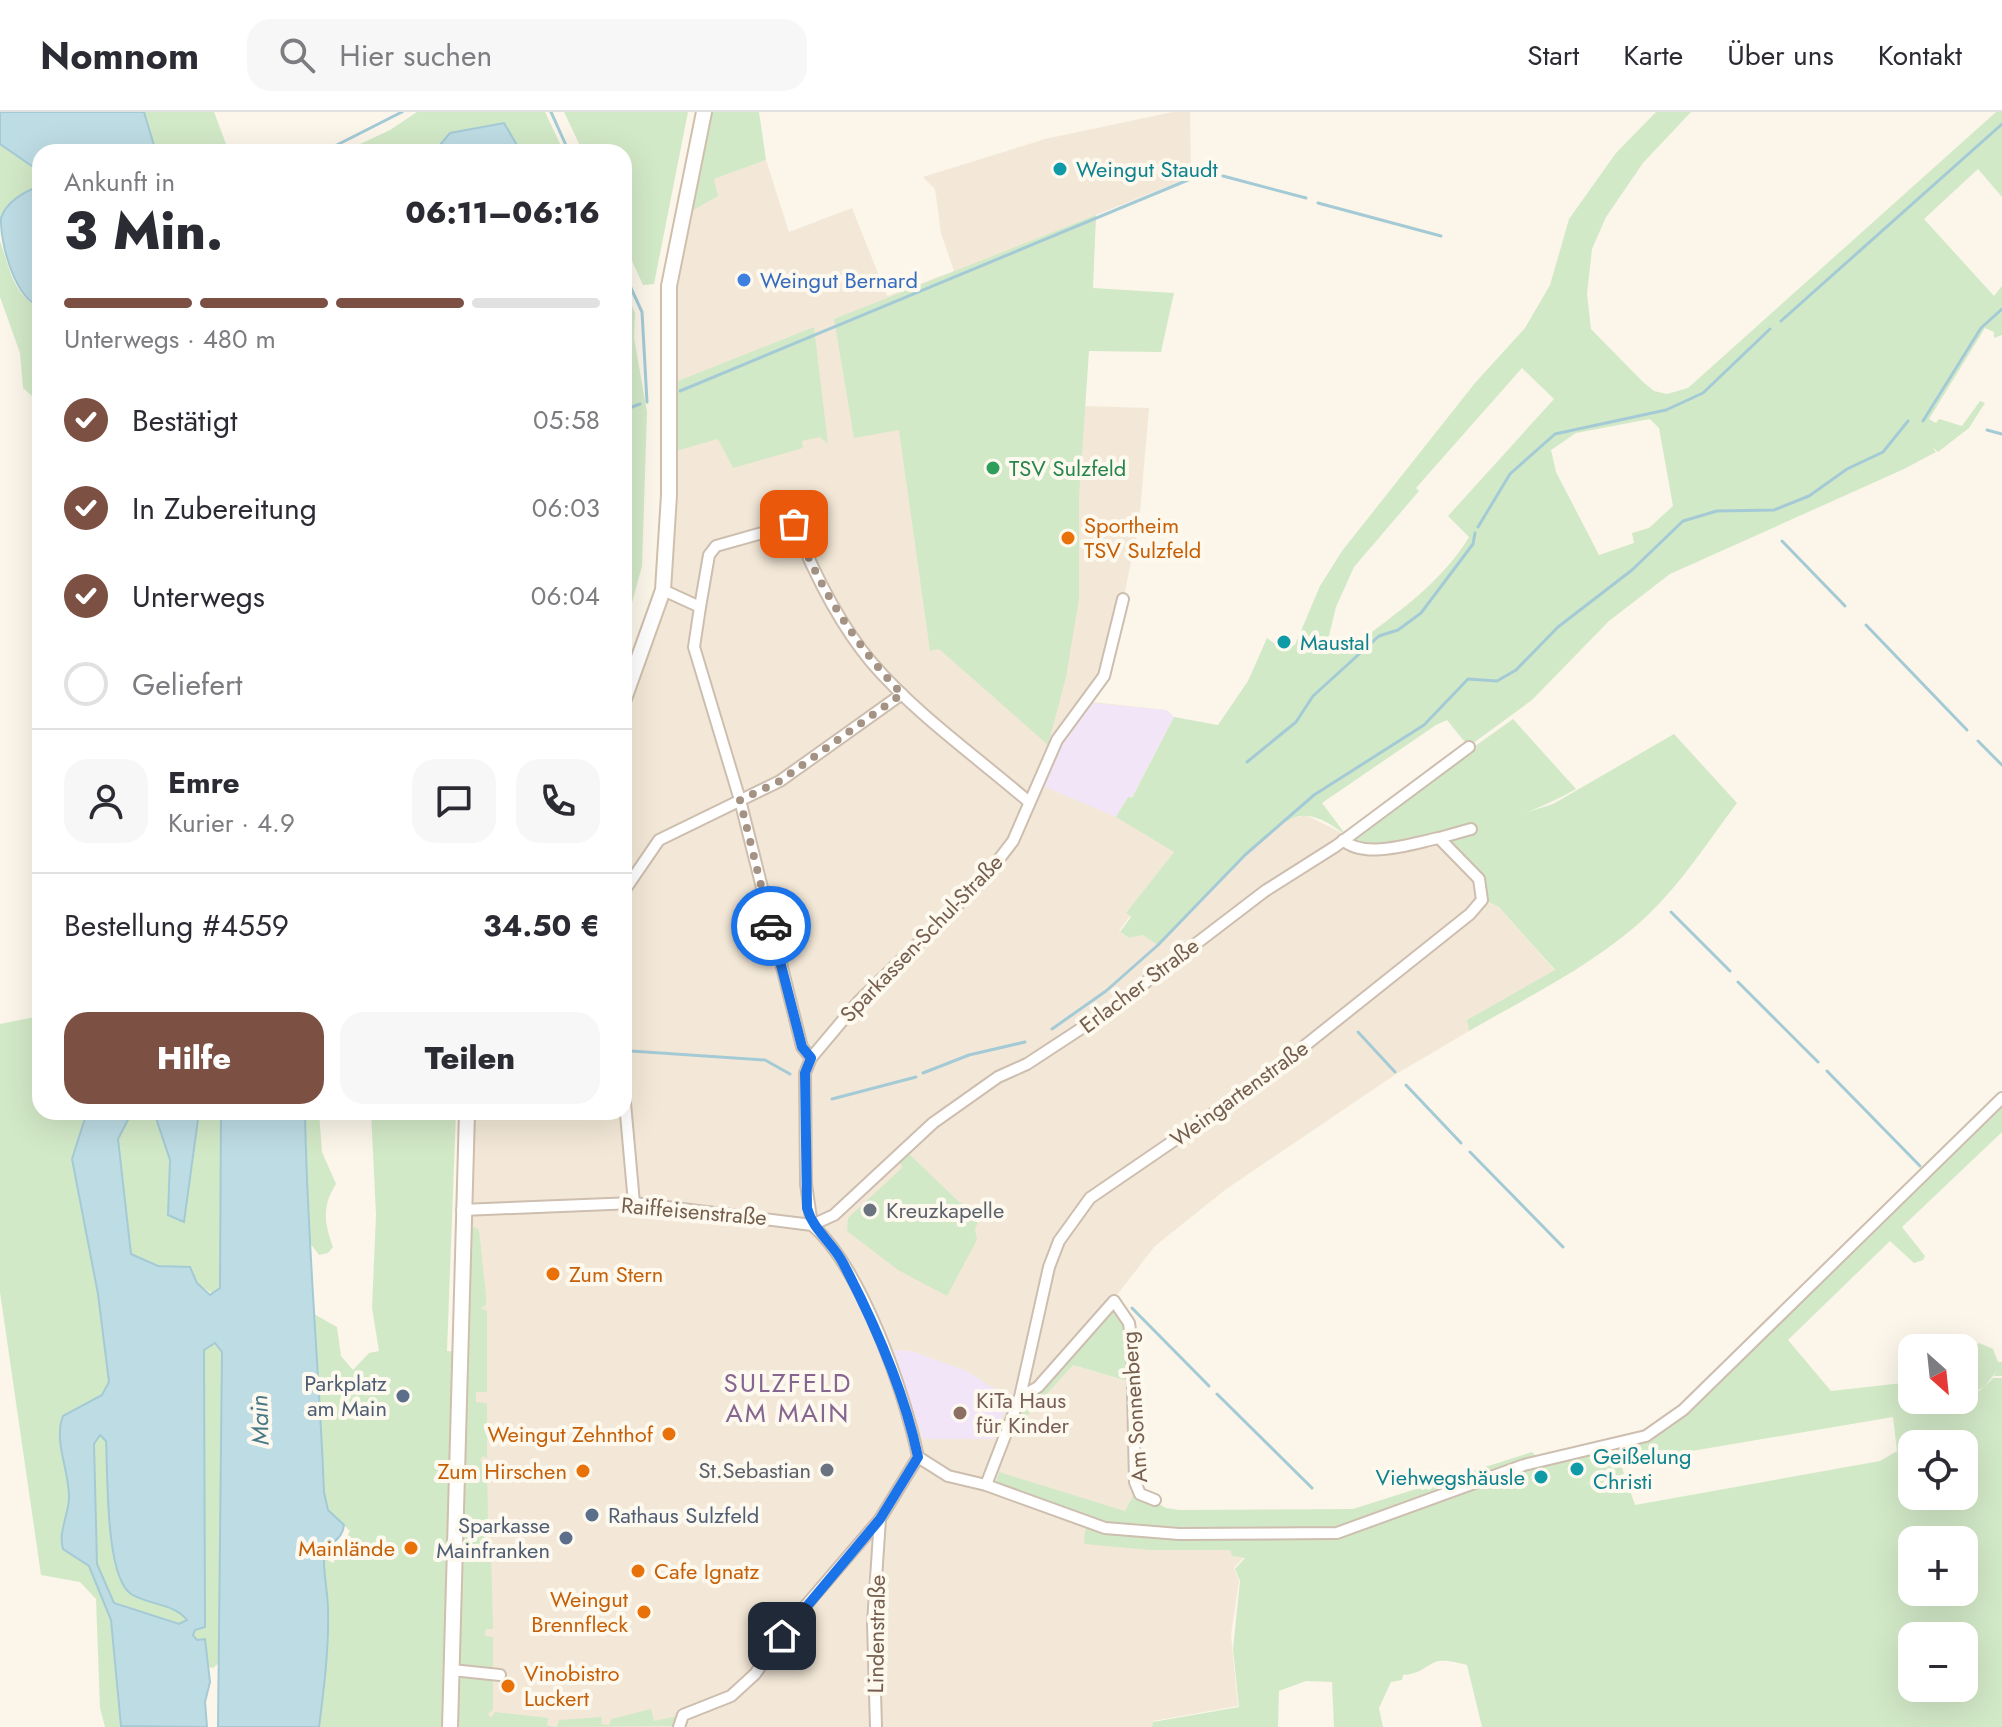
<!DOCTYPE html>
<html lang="de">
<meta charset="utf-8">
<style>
:root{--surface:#fff;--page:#f7f7f7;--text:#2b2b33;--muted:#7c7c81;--line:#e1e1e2;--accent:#7c5042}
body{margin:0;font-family:Jost,sans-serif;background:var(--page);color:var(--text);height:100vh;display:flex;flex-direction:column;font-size:30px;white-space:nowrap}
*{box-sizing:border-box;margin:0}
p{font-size:26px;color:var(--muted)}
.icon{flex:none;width:44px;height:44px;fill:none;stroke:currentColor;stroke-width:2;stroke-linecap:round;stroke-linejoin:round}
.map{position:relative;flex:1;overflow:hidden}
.panel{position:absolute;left:32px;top:32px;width:600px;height:976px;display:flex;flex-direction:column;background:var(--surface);border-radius:24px;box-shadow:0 8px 32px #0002}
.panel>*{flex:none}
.needle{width:52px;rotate:153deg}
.controls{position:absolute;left:1898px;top:1222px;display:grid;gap:16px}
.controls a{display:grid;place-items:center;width:80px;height:80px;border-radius:16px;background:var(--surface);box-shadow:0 8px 32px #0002;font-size:40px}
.pin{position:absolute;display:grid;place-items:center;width:68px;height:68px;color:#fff;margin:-34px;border-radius:16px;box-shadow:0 4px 12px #0006}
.courier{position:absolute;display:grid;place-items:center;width:80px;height:80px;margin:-40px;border:6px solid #1a73e8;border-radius:50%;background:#fff;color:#222;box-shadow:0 2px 10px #0007}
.summary em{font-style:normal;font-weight:800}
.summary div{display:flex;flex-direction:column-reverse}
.summary{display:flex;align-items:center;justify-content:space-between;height:136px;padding:0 32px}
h1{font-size:52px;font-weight:800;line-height:60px}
.bar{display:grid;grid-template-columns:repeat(4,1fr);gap:12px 8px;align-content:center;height:96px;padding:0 32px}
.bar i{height:10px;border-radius:6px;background:var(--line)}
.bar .active{background:var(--accent)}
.bar p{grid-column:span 4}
.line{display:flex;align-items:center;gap:20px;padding:0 32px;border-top:2px solid var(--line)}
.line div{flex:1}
.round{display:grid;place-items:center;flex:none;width:84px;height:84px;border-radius:24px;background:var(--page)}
ol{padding:0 32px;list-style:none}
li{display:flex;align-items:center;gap:24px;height:88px}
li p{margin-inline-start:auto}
li .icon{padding:8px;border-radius:50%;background:var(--accent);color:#fff;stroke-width:4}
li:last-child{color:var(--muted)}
li i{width:44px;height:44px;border:4px solid var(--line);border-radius:50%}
.action{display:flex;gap:16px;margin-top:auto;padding:16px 32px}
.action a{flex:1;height:92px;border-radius:24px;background:var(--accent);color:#fff;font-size:32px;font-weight:800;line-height:92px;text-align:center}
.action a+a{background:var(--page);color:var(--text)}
header{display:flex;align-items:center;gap:48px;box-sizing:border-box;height:112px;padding:0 40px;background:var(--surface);border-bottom:2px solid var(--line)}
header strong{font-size:38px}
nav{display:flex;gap:44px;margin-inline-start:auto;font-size:28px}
.search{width:560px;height:72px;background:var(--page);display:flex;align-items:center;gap:20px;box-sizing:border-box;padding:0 28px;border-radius:24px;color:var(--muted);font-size:30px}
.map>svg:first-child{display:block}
</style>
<header>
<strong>Nomnom</strong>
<div class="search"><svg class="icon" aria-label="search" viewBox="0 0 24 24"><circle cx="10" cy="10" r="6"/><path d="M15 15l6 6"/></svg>Hier suchen</div>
<nav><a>Start</a><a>Karte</a><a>Über uns</a><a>Kontakt</a></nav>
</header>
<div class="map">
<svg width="2002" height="1615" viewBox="0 0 2002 1615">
<rect width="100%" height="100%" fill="#fbf6e9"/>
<polygon fill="#f3e8d7" points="1173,0 1190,0 1191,65 1096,103 1085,294 1149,296 1139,412 1113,536 1093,590 1166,598 1174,605 1131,687 1174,740 1127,801 1130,804 1119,819 1128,826 1143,823 1188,804 1245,744 1287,708 1306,703 1346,723 1437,731 1477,768 1481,787 1499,795 1555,859 1468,908 1469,919 1393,964 1225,1078 1155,1134 1113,1188 1073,1253 1131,1270 1136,1379 1126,1400 998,1361 993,1378 1086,1411 1085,1432 1230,1438 1232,1444 1244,1445 1234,1456 1239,1469 1231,1523 1238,1594 1153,1609 1152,1615 450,1615 467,1000 624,1000 624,587 663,478 669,174 683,104 714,67 766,48 789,120 852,96 887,184 954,159 941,121 935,77 923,65 1045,27"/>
<g fill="#f3e5f8">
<polygon points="1093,591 1166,598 1174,605 1131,687 1128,685 1116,705 1043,674 1066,619"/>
<polygon points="894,1238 911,1239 967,1259 990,1274 1011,1282 994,1327 923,1327"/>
</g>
<g fill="#d2e9c7" fill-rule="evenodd">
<polygon points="144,0 214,0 229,40 156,40"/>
<polygon points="417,0 545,0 564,40 521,40 503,11 450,21 434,40 343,40 390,18"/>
<polygon points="564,0 688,0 654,172 643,173 624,131 624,40 583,40"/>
<polygon points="704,0 759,0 766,48 714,67 718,84 683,104"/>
<path d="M1656,0H1691L1643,51L1606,105L1592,137L1587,182L1591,217L1643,270L1654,279L1667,282L1688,276L1996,0H2002V85L1978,57L1924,107L1994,184L2002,174V223L1994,226V220L1985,216L1929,307L1936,311L1939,307L1962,314L1980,289L1985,291L1969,316L1938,340L1932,335L1936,340L1904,357L1670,462L1609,509L1532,588L1472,632L1468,634L1447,608L1436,613L1322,691L1346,723C1334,715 1318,702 1301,704C1270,706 1185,808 1159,834L1143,823L1129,826L1120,820L1131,805L1126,801L1174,740L1116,705L1128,685L1132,686L1174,605L1218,613L1248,569L1267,526L1282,537L1295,533L1320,474L1342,439L1475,271L1525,216L1550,173L1569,107L1616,41ZM1522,256L1554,287L1448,404L1469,425C1439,475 1389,506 1344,541L1334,540L1328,528L1336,495L1354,455L1419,379L1416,376ZM1650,307L1659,316L1673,394L1649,416L1632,421L1634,431L1599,443L1556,360L1551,338L1576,321Z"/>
<path d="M0,32L40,58V74C24,80 3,97 0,114Z"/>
<polygon points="1096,103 1093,176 1174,181 1161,240 1089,239 1079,385 1079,487 1066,565 1048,633 939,537 930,539 899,318 854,326 834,207"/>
<path d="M0,129C9,153 13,186 40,194V291L23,276L20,241L0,185Z"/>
<polygon points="624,176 635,201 634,226 647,300 642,454 624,520"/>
<polygon points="814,215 828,332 820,325 802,329 803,336 733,356 718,327 669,341 668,273"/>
<path d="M1513,607L1576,677C1510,714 1427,735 1351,732L1352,722Z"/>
<path d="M1674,622L1737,691C1709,728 1683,769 1649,802C1598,851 1531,883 1469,919L1467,908L1555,858L1499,795L1484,788L1486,779L1448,736L1446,726L1553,692Z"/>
<path d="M40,904V1000H87L72,1047L98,1182L109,1270L102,1283L63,1304C53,1330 70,1359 69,1387C68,1404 58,1421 63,1437L89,1454L111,1508L122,1615H105L100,1596L96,1487L80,1470L41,1463L0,1180V912Z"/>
<path d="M2002,988V1020L1902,1115L1925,1144L1923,1148L1914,1151L1890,1129L1788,1228L1831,1279L1912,1270V1288H1955L1926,1293C1952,1294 1976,1286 1993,1266H2002V1615H1482L1467,1553C1458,1551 1442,1546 1433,1551C1422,1557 1418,1562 1403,1563L1402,1568L1391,1570L1379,1596L1383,1615H1334L1332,1570L1306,1569L1279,1579L1278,1615H1152L1153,1610L1239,1595L1233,1537L1240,1469L1235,1457L1245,1446L1232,1444L1230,1438H1150L1084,1432L1086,1408L994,1374L999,1360L1125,1399L1136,1379L1166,1396L1179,1398L1353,1397L1532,1340L1540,1348L1615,1336L1621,1351L1616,1335L1663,1316ZM1893,1305L1897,1339L1880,1349L1635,1393L1625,1364L1581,1373L1624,1362L1621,1351ZM1912,1332H1964V1384H1912ZM1912,1428H1964V1480H1912ZM1912,1524H1964V1576H1912Z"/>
<polygon points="132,1000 154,1000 170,1048 168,1103 184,1110 199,1000 221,1000 220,1176 214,1183 197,1171 190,1155 158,1154 131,1142 118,1027"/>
<path d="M305,1000H319L322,1040L336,1072C322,1094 324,1110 333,1135L328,1141L319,1143L307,1127Z"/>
<path d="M371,1000H456L447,1239L460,1240L463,1120L474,1115L479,1118L486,1184V1193L481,1196L487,1199V1280H476V1290L487,1291V1347L483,1344L480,1348L482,1351L487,1349L488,1409L474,1410V1424H488L491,1436L493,1517H486L485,1524L493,1525V1598L488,1602L491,1606L495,1600L548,1606L547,1613L554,1615H319C327,1558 329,1504 324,1446L333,1451L350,1419L328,1398L324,1380L314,1202L337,1215L341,1244L353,1258L369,1241L379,1239L372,1196L376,1103Z"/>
<polygon points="907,1040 958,1089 981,1103 975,1117 977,1128 947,1184 898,1158 847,1119 848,1106 903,1055 898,1049"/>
<polygon points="1115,1191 1128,1212 1131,1270 1073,1253 1021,1310 1024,1286"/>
<polygon points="215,1231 222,1240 219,1551 213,1556 209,1555 205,1528 194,1527 193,1523 195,1518 204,1515 204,1238"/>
<polygon points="1979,1231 1993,1237 1998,1250 2002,1250 2002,1264 1994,1264 1997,1259 1984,1275 1964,1285 1964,1260 1971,1258 1969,1239"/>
<polygon points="100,1323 106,1329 114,1445 130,1481 181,1501 187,1508 179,1512 114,1491 97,1452 94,1331"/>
<polygon points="651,1597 654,1609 683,1603 679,1614 557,1615 559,1608 602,1605 601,1612 609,1613 611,1607"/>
</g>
<g fill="#bedce4" stroke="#a4cad6" stroke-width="2" fill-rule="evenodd">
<polygon points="0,0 144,0 156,40 40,40 39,59 0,32"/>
<polygon points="504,11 521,40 434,40 450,21"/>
<path d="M40,74V194C15,187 0,131 1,106C6,90 25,79 40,74Z"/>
<path d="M87,1000H132L118,1027L131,1142L158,1154L190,1155L197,1171L210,1183L220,1176L221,1000H305C307,1127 319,1253 324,1380L328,1398L344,1413C343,1429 325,1431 324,1449C324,1465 328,1482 328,1498C329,1537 324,1576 319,1615H218L222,1240L215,1231L204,1238L205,1515L195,1518L193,1523L197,1528L205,1527L210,1570L205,1590L207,1615L121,1614L111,1508L89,1454L63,1437C58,1421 68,1404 69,1387C70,1359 53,1330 63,1304L102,1283L109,1270L98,1182L72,1047ZM100,1323L106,1329C108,1362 105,1464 131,1482C148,1493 174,1491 187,1508L179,1512L114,1491L97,1452L94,1332Z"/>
<polygon points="154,1000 199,1000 184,1110 168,1103 170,1048"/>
</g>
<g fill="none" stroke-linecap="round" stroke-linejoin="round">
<g stroke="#a4cad6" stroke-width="3">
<polyline points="551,0 569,40"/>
<polyline points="323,40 402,0"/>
<polyline points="1223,64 1306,86"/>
<polyline points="1318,91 1441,124"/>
<polyline points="624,161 642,200 647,290"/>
<polyline points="1781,209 2002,12"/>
<polyline points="680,279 1188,68"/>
<polyline points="624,298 640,292"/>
<polyline points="1923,309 1981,216 2002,197"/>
<polyline points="1987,318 2002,322"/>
<polyline points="1478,415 1510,362 1555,322 1666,298 1703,281 1770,217"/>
<polyline points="1782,429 1845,494"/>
<polyline points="1866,513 1967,618"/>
<polyline points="1978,629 2002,653"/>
<polyline points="1247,650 1296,610 1313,584 1379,524 1398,518 1421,501 1473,432 1475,421"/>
<polyline points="1671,800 1730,859"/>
<polyline points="1738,870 1818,950"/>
<polyline points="1052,917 1106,879 1158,833 1245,743 1314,683 1424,613 1468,567 1497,569 1516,558 1558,515 1632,458 1683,409 1717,399 1774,398 1809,384 1847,357 1883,340 1908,309"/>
<polyline points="1358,920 1395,960"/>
<polyline points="631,939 765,948 790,962"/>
<polyline points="1827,959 1920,1054"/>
<polyline points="923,961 969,943 1025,930"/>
<polyline points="1406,973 1461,1031"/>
<polyline points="832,987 916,965"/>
<polyline points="1470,1040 1563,1135"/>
<polyline points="1132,1196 1209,1274"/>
<polyline points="1217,1282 1312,1376"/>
</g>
<g stroke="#cdbeaf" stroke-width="14">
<g id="minor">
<polyline points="663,478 700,495 694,535 740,688 802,935 811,946"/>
<path d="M700,495L709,443L716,434L794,412C813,459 839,512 872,551C917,603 977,645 1029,690"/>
<polyline points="1439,726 1471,717"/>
<polyline points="624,779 659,728 780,669 902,582"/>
<polyline points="624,980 634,1091"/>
<path d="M462,1098L634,1091L812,1113C861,1155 905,1281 918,1345"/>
<polyline points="812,1113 834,1103 933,1011 998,965 1027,952 1108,899 1265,779 1336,734 1469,635"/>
<polyline points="812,1113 806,1072 805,961 811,946 859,889 983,768 1013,729 1057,628 1104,564 1123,487"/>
<polyline points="1020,1285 1038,1275 1114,1189 1129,1211 1132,1233 1135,1370 1140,1382 1155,1388"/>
<polyline points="918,1345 948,1364 986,1373 1105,1416 1179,1422 1337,1421 1524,1353 1646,1324 1683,1298 2002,986"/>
<path d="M986,1373L1020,1285L1049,1155L1059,1129L1090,1086L1258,971L1470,802L1482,788L1479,767L1439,726C1413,731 1365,748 1343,728"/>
<polyline points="469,1417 474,1417"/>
<polyline points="452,1558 500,1563"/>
<polyline points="679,1615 683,1603 731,1584 755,1562 796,1505 880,1407"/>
<polyline points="876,1615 873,1511 880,1407 918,1345"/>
</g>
</g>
<g stroke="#d0bfac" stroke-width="18">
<g id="secondary">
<polyline points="624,587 663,478 669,383 669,174 704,0"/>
<polyline points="450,1615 467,1000"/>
</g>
</g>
<use href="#minor" stroke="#fff" stroke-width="10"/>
<use href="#secondary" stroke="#fff" stroke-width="14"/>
</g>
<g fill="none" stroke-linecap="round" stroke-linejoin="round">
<path stroke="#a49384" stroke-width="8" stroke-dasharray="0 14.4" d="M771,814L740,688L780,669L902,582C855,533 819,475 794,412"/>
<path stroke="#1a73e8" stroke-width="10" d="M771,814L802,935L811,946L805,961L807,1096C813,1118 832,1130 843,1151C875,1212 904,1278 918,1345L880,1407L782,1524"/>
</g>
<g fill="#0f9aa8" stroke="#fef9ef" stroke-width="3">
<circle cx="1060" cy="57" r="8"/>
<circle cx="1284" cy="530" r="8"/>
<circle cx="1577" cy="1357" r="8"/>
<circle cx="1541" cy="1365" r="8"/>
</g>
<circle fill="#3f7fe0" stroke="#fef9ef" stroke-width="3" cx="744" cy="168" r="8"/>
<circle fill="#2e9e5b" stroke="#fef9ef" stroke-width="3" cx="993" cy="356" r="8"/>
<g fill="#e8710a" stroke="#fef9ef" stroke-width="3">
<circle cx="1068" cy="426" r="8"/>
<circle cx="553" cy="1162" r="8"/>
<circle cx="669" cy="1322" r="8"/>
<circle cx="583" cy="1359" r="8"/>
<circle cx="411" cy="1436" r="8"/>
<circle cx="638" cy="1459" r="8"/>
<circle cx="644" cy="1500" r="8"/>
<circle cx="508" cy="1574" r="8"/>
</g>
<g fill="#6b7280" stroke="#fef9ef" stroke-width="3">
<circle cx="870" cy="1098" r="8"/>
<circle cx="827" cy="1358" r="8"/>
</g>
<g fill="#5c6f8a" stroke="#fef9ef" stroke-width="3">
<circle cx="403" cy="1284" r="8"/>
<circle cx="592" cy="1403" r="8"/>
<circle cx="566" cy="1426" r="8"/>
</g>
<circle fill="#8d6e63" stroke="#fef9ef" stroke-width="3" cx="960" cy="1301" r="8"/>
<g text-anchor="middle" stroke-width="8" stroke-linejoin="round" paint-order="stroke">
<g font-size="22" fill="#0d838f" stroke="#fef9ef" text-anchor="start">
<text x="1076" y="65">Weingut Staudt</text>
<text x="1300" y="538">Maustal</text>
<text x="1593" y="1352">Geißelung<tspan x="1593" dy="25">Christi</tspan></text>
<text x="1525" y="1373" text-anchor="end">Viehwegshäusle</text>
</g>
<g font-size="22" fill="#366cbe" stroke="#fef9ef" text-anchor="start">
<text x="760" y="176">Weingut Bernard</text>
</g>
<g font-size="22" fill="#27864d" stroke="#fef9ef" text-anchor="start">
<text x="1009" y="364">TSV Sulzfeld</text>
</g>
<g font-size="22" fill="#c56008" stroke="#fef9ef" text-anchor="start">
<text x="1084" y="421">Sportheim<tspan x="1084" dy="25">TSV Sulzfeld</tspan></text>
<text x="569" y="1170">Zum Stern</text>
<text x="653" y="1330" text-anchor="end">Weingut Zehnthof</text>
<text x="567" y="1367" text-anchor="end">Zum Hirschen</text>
<text x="395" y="1444" text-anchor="end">Mainlände</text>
<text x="654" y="1467">Cafe Ignatz</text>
<text x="628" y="1495" text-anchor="end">Weingut<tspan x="628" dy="25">Brennfleck</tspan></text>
<text x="524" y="1569">Vinobistro<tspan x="524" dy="25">Luckert</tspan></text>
</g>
<g font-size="22" fill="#755e4d" stroke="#fef9ef">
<text transform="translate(921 826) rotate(-46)" y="8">Sparkassen-Schul-Straße</text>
<text transform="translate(1139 873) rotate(-37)" y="8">Erlacher Straße</text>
<text transform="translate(1239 981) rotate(-36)" y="8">Weingartenstraße</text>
<text transform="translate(694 1099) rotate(5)" y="8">Raiffeisenstraße</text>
<text transform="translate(1134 1295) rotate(-94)" y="8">Am Sonnenberg</text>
<text transform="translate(876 1522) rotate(-89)" y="8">Lindenstraße</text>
</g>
<g font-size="22" fill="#5b616d" stroke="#fef9ef" text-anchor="start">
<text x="886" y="1106">Kreuzkapelle</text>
<text x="811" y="1366" text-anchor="end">St.Sebastian</text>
</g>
<g font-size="22" fill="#4e5e75" stroke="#fef9ef" text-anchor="end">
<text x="387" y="1279">Parkplatz<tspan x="387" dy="25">am Main</tspan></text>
<text x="608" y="1411" text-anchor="start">Rathaus Sulzfeld</text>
<text x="550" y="1421">Sparkasse<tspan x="550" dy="25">Mainfranken</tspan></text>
</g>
<g font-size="22" fill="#785e54" stroke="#fef9ef" text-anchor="start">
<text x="976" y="1296">KiTa Haus<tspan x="976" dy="25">für Kinder</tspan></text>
</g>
<g font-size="24" font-style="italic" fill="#487786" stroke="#fef9ef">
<text transform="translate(260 1308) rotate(-92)" y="8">Main</text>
</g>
<g font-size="26" letter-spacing="2" fill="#866690" stroke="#fef9ef">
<text x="788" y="1280">SULZFELD<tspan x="788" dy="30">AM MAIN</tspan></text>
</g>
</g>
</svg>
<div class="controls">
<a><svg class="needle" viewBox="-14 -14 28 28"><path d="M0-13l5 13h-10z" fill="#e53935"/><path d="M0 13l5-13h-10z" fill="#7c7c81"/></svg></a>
<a><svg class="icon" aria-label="locate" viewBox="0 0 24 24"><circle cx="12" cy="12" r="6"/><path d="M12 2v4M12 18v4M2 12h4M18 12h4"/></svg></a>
<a>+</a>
<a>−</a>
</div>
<div class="pin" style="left:794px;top:412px;background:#ea580c"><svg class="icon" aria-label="bag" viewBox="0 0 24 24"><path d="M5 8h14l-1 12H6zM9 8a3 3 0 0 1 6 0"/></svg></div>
<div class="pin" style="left:782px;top:1524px;background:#1f2937"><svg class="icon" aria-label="home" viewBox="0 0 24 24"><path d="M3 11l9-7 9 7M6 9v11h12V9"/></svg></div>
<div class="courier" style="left:771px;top:814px"><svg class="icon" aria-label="car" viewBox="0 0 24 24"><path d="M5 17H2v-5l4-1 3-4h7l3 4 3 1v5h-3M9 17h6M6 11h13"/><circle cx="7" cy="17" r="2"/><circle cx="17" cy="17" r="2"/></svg></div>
<section class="panel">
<div class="summary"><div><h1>3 Min.</h1><p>Ankunft in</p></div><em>06:11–06:16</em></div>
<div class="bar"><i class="active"></i><i class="active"></i><i class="active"></i><i></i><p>Unterwegs · 480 m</p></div>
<ol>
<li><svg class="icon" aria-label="check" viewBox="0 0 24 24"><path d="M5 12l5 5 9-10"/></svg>Bestätigt<p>05:58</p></li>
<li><svg class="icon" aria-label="check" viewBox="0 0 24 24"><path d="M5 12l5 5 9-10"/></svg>In Zubereitung<p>06:03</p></li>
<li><svg class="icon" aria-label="check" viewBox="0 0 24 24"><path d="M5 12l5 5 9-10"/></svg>Unterwegs<p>06:04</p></li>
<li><i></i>Geliefert</li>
</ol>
<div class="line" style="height:144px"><a class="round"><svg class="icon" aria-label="person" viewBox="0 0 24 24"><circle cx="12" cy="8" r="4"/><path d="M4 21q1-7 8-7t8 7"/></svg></a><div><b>Emre</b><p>Kurier · 4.9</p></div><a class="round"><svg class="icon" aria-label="chat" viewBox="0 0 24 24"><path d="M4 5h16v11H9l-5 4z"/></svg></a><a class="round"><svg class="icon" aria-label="phone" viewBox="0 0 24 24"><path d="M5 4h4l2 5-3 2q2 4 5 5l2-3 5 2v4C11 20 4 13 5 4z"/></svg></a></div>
<div class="line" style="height:104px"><div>Bestellung #4559</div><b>34.50 €</b></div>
<div class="action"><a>Hilfe</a><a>Teilen</a></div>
</section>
</div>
